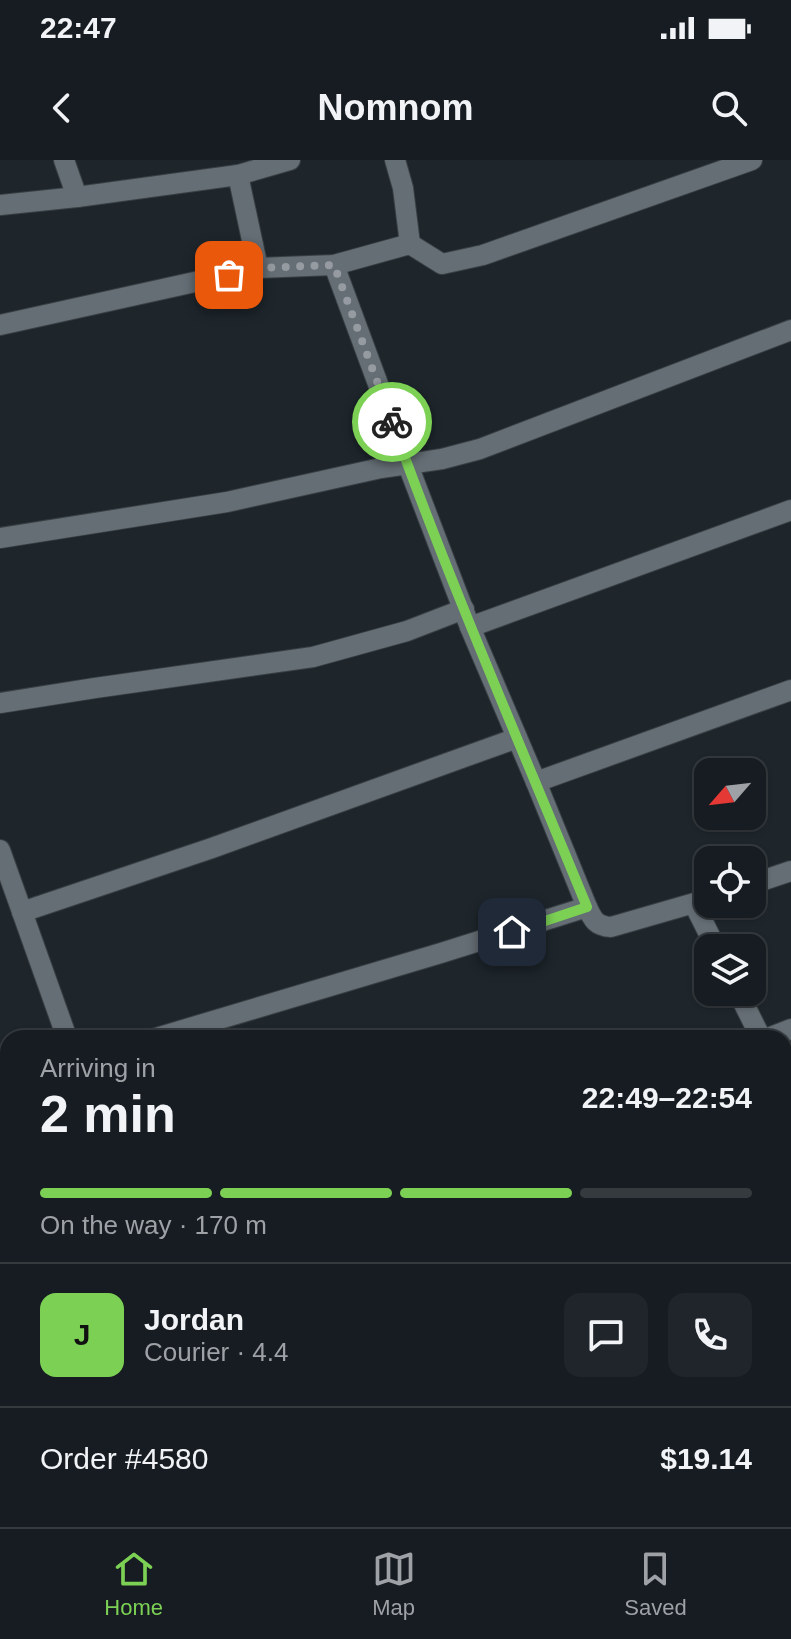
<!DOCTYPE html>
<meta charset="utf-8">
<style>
:root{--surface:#161c21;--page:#1f252a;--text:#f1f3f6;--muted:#9ea1a5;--line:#353a3f;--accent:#7cd155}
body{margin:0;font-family:Arial,sans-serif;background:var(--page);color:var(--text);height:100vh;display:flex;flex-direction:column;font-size:30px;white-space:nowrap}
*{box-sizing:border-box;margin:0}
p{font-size:26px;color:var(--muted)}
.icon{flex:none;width:44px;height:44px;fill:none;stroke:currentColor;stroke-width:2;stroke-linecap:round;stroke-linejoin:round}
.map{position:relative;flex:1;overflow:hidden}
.details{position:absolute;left:0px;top:870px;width:792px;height:498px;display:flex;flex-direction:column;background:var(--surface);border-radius:24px 24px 0 0;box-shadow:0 2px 6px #0004,0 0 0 2px var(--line)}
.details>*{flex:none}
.needle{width:52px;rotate:242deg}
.tools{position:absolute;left:694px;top:598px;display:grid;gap:16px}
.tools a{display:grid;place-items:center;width:72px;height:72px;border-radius:16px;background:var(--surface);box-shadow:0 2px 6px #0004,0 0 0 2px var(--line);font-size:40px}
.pin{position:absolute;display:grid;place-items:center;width:68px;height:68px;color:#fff;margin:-34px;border-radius:16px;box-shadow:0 4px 12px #0006}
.courier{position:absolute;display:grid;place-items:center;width:80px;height:80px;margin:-40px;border:6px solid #7cd155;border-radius:50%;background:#fff;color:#222;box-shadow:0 2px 10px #0007}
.overview em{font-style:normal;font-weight:800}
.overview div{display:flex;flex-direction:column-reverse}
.overview{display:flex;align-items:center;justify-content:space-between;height:136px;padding:0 40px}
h1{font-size:52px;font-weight:800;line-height:60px}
.bar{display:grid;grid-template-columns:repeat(4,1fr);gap:12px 8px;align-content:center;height:96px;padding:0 40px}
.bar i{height:10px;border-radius:6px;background:var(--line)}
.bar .selected{background:var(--accent)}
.bar p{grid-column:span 4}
.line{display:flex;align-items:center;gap:20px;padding:0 40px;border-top:2px solid var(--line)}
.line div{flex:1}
.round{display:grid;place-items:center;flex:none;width:84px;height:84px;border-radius:16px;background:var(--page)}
.status{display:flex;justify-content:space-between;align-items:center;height:56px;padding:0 40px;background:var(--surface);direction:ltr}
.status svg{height:22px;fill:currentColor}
header{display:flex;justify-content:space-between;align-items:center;height:104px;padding:0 40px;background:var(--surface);font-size:36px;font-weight:800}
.dock{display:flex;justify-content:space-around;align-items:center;height:112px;border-top:2px solid var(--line);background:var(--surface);font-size:22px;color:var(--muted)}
.dock a{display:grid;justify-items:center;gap:4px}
.dock .selected{color:var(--accent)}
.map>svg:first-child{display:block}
</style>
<div class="status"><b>22:47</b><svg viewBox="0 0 49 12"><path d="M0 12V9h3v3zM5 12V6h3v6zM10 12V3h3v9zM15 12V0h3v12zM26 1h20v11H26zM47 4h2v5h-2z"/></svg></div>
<header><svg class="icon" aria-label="back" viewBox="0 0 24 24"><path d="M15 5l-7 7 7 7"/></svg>Nomnom<svg class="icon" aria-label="search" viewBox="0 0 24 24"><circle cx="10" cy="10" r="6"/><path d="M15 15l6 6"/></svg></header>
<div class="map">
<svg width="791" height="1367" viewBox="0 0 791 1367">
<rect width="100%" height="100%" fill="#1e262c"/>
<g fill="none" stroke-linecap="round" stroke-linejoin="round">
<g stroke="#394044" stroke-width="13">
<polyline id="lane" points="788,1133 791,1131"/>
</g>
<g stroke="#394044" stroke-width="22">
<g id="street">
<polyline points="64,0 77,37"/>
<polyline points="395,0 403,28 410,84"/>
<polyline points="238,15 258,108"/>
<polyline points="0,45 77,37 238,15 290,0"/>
<polyline points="334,105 408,305 470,467 536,622 587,747"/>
<polyline points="0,165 258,108 334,105 410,84 442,104 483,95 752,0"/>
<polyline points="0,378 227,342 381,308 442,299 480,289 791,170"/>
<polyline points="470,467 791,350"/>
<polyline points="0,543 95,528 313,497 407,471 464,449"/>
<polyline points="536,622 791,530"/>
<polyline points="0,690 67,878"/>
<polyline points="752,724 791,711"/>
<polyline points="694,744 716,788"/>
<polyline points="22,752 212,688 517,578"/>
<polyline points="738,832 761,878"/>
<path d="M156,878L441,793L587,747C593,760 596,766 611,767L708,739"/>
<polyline points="768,878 791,869"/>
<polyline points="784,937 791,954"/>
<polyline points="0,952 8,950"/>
<polyline points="784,1032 791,1030"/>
<polyline points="0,1071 8,1070"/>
<polyline points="784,1268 791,1290"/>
<polyline points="280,1360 283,1367"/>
<polyline points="483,1360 486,1367"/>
</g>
</g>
<use href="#lane" stroke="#656e75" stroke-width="11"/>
<use href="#street" stroke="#656e75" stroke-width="20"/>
</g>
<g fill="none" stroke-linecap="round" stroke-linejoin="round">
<polyline stroke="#959ba0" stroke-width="8" stroke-dasharray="0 14.4" points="229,115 258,108 334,105 392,262"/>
<path stroke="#7cd155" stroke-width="10" d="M392,262C451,426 521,586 587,747L512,772"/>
</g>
</svg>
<div class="tools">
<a><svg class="needle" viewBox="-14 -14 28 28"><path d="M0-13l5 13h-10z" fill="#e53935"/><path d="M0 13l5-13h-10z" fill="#9ea1a5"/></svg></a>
<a><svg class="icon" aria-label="locate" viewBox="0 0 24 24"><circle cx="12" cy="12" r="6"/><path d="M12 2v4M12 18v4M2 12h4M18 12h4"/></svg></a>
<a><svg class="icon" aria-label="layers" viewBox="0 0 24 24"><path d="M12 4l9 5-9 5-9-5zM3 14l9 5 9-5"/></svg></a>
</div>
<div class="pin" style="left:229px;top:115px;background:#ea580c"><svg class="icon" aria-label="bag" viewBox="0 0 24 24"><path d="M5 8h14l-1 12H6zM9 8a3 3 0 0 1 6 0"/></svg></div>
<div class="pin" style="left:512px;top:772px;background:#1f2937"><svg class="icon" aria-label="home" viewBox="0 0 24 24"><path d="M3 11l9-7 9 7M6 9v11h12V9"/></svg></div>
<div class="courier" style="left:392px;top:262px"><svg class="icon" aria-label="bike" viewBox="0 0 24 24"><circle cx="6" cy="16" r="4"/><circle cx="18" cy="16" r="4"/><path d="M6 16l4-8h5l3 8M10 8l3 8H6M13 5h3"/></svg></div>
<section class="details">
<div class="overview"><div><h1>2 min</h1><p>Arriving in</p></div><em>22:49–22:54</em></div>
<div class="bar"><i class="selected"></i><i class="selected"></i><i class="selected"></i><i></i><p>On the way · 170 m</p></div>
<div class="line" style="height:144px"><b class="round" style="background:var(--accent);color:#111">J</b><div><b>Jordan</b><p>Courier · 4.4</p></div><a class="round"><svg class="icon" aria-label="chat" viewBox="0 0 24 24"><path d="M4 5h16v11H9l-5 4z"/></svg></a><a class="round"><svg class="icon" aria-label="phone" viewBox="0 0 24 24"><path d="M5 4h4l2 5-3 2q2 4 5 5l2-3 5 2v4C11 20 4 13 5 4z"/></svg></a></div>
<div class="line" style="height:104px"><div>Order #4580</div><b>$19.14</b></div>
</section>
</div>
<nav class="dock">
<a class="selected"><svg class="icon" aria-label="home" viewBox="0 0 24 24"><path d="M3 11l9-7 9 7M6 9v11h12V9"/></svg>Home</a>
<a><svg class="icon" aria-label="map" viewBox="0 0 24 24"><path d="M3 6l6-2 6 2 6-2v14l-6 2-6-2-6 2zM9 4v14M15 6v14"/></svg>Map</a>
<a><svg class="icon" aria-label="saved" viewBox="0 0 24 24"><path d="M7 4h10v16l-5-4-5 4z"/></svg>Saved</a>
</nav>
